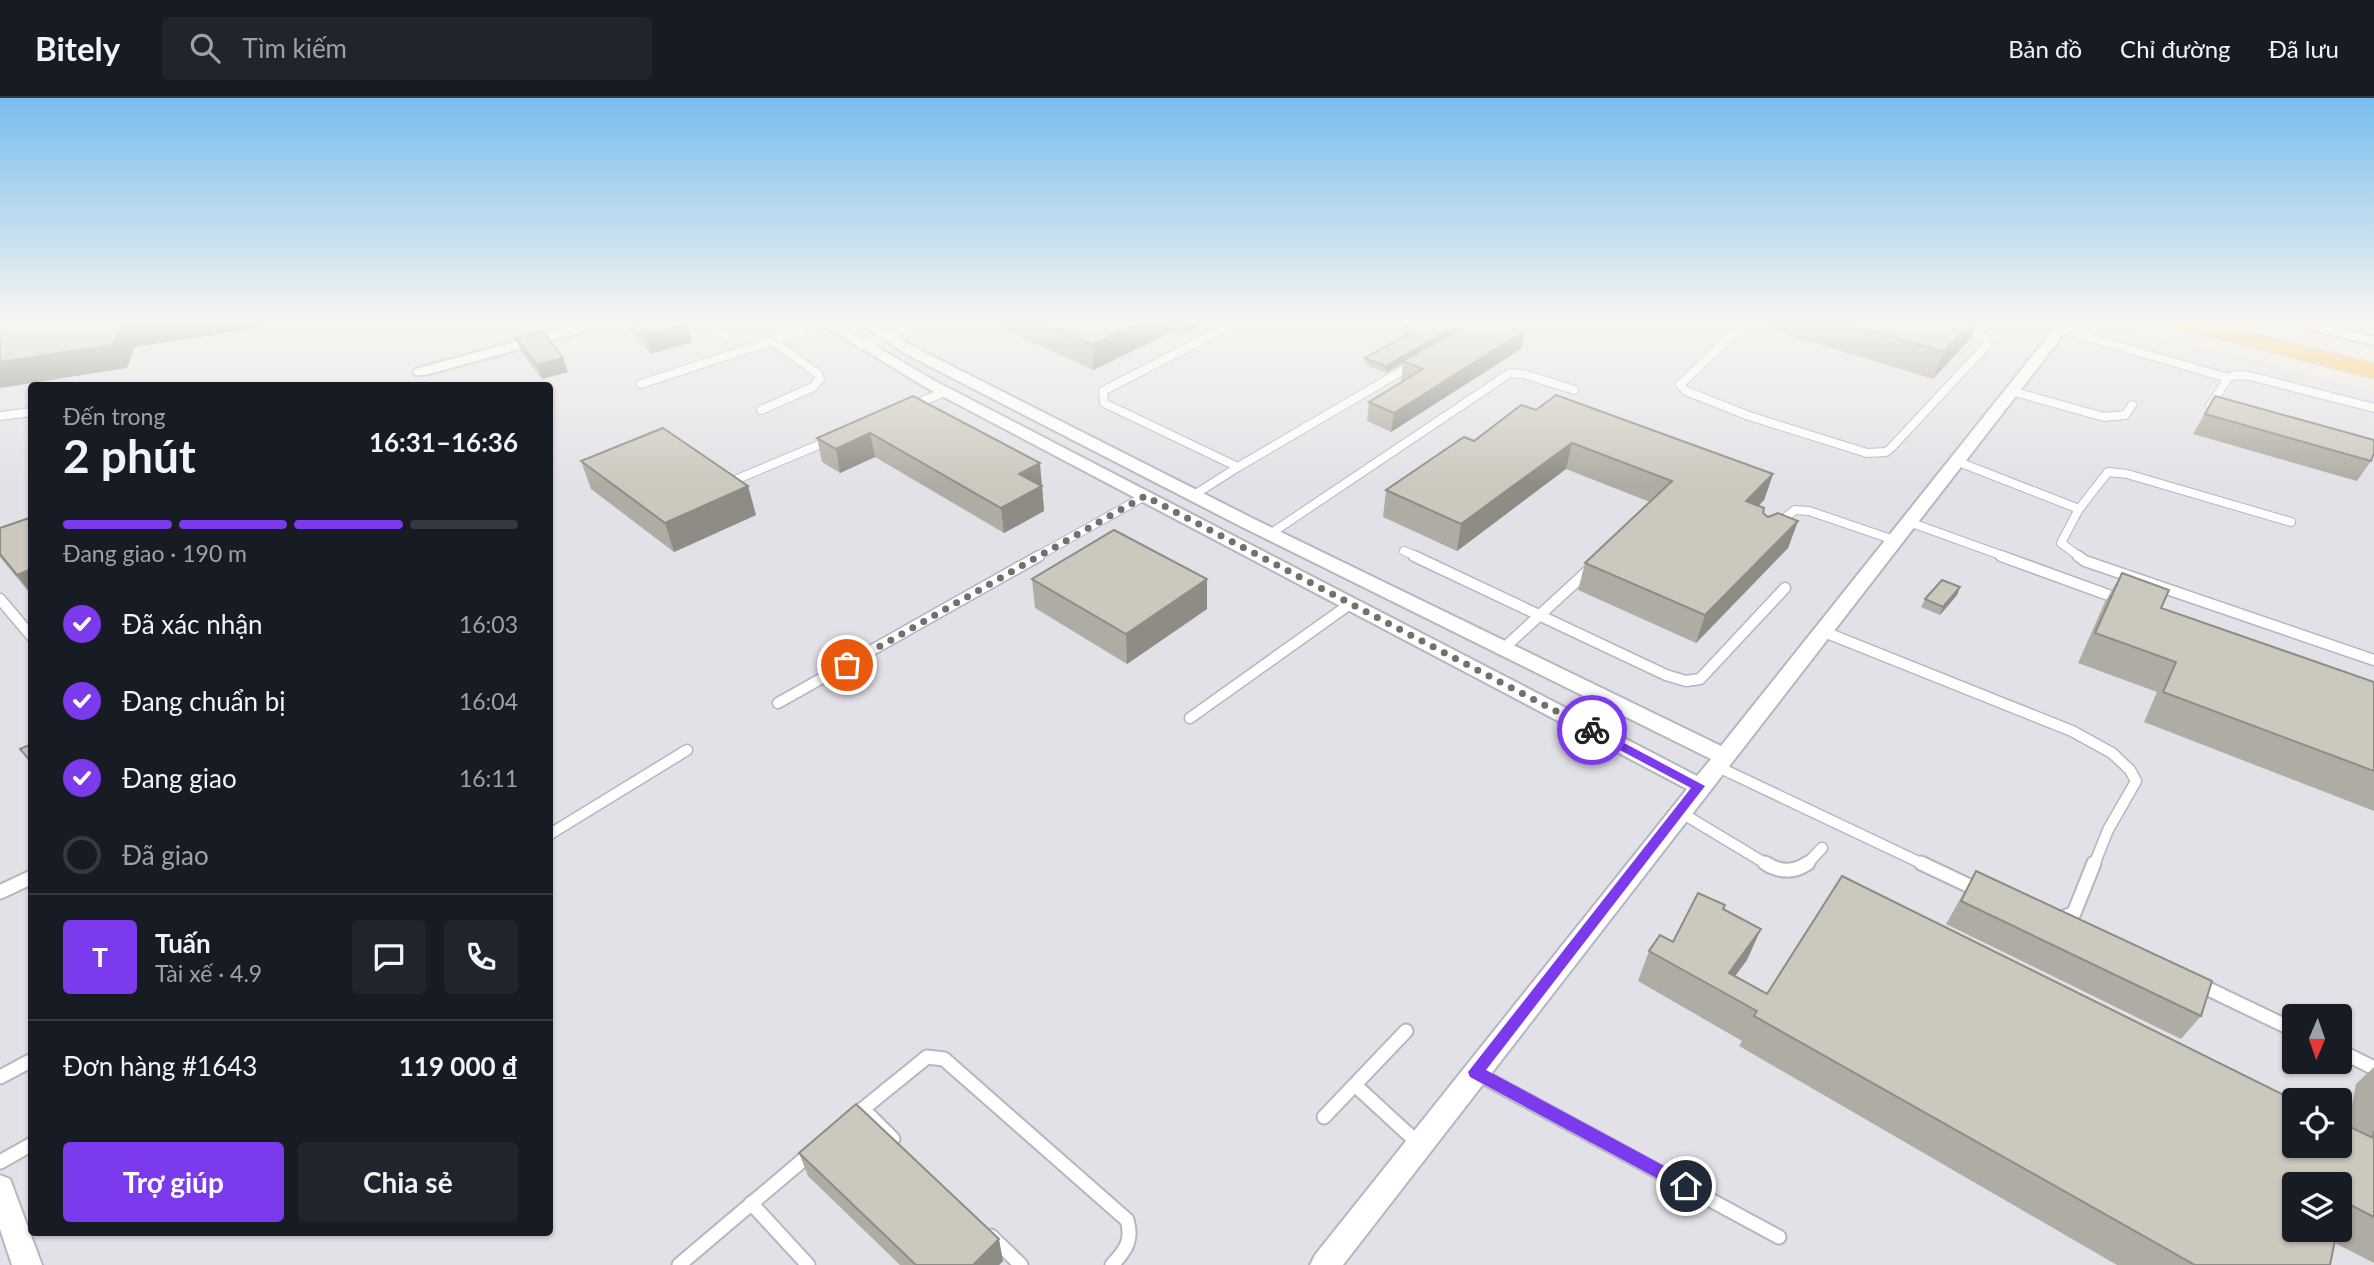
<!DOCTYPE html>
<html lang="vi">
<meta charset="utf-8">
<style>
:root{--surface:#171b24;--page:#20242c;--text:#f1f3f6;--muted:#9ea1a6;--line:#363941;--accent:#7c3aed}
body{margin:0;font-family:Lato,sans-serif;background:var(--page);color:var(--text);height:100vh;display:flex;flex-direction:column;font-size:26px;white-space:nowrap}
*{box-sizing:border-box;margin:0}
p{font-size:23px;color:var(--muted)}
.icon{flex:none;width:38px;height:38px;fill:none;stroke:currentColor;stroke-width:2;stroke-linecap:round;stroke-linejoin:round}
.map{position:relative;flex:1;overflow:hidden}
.panel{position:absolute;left:28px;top:284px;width:525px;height:854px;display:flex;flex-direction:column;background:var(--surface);border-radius:7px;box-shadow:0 2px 5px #0004}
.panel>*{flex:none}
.needle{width:46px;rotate:182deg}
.fabs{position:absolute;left:2282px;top:906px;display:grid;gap:14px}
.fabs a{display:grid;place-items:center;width:70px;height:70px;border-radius:7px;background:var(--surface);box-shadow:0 2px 5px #0004;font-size:35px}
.pin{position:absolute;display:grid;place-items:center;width:60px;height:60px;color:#fff;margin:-30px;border:4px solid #fff;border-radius:50%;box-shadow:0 2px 7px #0007}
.courier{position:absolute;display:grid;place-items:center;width:70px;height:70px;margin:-35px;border:5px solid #7c3aed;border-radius:50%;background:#fff;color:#222;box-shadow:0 2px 9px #0007}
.summary em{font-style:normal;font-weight:700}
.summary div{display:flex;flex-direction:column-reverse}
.summary{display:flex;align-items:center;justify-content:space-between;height:119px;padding:0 35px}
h1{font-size:46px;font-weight:700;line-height:52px}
.bar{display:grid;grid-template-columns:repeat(4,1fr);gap:10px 7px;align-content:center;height:84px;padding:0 35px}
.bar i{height:9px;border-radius:5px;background:var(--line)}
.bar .current{background:var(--accent)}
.bar p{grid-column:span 4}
.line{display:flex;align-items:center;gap:18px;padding:0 35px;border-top:2px solid var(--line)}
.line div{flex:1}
.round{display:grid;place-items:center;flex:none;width:74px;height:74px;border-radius:7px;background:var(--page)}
ol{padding:0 35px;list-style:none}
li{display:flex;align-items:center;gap:21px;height:77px}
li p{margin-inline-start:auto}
li .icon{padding:7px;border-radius:50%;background:var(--accent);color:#fff;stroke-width:4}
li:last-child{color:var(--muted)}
li i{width:38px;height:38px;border:4px solid var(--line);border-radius:50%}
.primary-button{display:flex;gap:14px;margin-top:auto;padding:14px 35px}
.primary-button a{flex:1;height:80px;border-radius:7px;background:var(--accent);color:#fff;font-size:28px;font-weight:700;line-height:80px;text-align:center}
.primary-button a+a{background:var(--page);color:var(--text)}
header{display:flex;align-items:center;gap:42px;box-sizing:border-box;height:98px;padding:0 35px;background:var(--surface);border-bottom:2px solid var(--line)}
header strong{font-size:33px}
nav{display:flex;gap:38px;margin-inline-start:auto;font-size:24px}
.search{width:490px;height:63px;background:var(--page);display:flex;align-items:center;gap:18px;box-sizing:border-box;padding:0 24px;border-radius:7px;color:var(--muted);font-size:26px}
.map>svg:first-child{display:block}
</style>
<header>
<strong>Bitely</strong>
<div class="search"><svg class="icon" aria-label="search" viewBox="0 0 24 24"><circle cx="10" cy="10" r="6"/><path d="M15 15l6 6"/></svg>Tìm kiếm</div>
<nav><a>Bản đồ</a><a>Chỉ đường</a><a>Đã lưu</a></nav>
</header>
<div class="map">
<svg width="2374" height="1167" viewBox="0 0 2374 1167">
<rect width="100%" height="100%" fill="#f0eae0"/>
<path fill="#e3e1e8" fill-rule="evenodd" d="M0,223H2097L2374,293V1167H0ZM32,287H550V1134H32ZM2294,919H2340V964H2294ZM2294,1003H2340V1048H2294ZM2294,1087H2340V1132H2294Z"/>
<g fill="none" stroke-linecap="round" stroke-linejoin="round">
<g stroke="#b4b6c2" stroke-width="10">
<g id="service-far2">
<polyline points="711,223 725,237"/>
<polyline points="1741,228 1680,287 1686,293 1749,318 1867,355 1886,354 1891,350 1988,246 1985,240 1959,231"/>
<polyline points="2060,231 2228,280 2236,277 2250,278 2374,310"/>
<polyline points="862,247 926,223"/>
<polyline points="641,286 827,225"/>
<polyline points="2011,293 2104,319 2125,317 2132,307"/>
<polyline points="913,307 945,294"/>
<polyline points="2218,311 2210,308 2228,280"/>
<polyline points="761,312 813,289 820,281 818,276 773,243"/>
<polyline points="0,318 32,314"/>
<polyline points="1956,363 2079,411"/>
<polyline points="1238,369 1412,267"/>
<polyline points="735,382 828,343"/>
<polyline points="1194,397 1238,369 1104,305 1103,293 1239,223"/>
<polyline points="1909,424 2006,459"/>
<polyline points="1778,425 1795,412 1809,413 1894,442"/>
<polyline points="1270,436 1510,275 1524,276 1574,292"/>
<polyline points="1404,453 1418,459"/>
<polyline points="1036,459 1145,398"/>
<polyline points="2080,459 2061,445 2079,411 2108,374 2127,376 2291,424"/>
</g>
</g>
<g stroke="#b4b6c2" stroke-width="13">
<g id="service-far1">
<polyline points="1414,458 1666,577 1686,583 1700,581 1785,490"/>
<polyline points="2001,458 2122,502"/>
<polyline points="2078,458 2085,463 2374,562"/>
<polyline points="0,501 32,539"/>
<polyline points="1822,533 2072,633 2112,655 2130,672 2136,683 2108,732 2094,767"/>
<polyline points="1504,550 1591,470"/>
<polyline points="778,605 1039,458"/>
<polyline points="1190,620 1350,506"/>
<polyline points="1716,668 1925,767"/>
<polyline points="1680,714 1768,767"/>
<polyline points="550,736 687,652"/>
<polyline points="1806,767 1822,750"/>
</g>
</g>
<g stroke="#b4b6c2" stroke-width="17">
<g id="service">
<path d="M1765,765C1779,774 1794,775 1808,765"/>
<polyline points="1921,765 1978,792"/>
<polyline points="0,794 32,779"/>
<polyline points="2060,821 2074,815 2094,765"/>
<polyline points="2198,886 2294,932"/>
<polyline points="2340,953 2374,970"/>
<polyline points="1476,975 1779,1139"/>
<polyline points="0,979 32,962"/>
<polyline points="1356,988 1419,1046"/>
<polyline points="863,1011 893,1041"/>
<path d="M853,1019L927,959L944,961L1127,1122C1133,1142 1126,1152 1112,1167"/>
<polyline points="1324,1019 1406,933"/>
<polyline points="0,1064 32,1046"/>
<polyline points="751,1105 808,1167"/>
<polyline points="991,1138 1021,1167"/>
<polyline points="679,1167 810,1056"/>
</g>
</g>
<g stroke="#b4b6c2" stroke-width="4">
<g id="minor">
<polygon points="592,223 614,223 612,226 425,277 415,277 413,274 415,271"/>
<polygon points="817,223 833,223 935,283 1697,678 1711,661 1242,429 904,255 857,223 873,223 914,249 1254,421 1721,648 2060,223 2074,223 1343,1167 1310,1167 1315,1157 1687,691 925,289"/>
<polygon points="2286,223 2308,223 2374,239 2374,247 2287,226"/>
<polygon points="0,1077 10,1081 42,1167 12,1167 0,1131"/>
</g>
</g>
<g stroke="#c9c9c9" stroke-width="3">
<polygon id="trunk" points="2168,223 2204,223 2374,266 2374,280 2171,228"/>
</g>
<use href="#service-far2" stroke="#fff" stroke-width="8"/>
<use href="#service-far1" stroke="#fff" stroke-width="10"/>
<use href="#service" stroke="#fff" stroke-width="13"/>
<use href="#minor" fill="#fff" fill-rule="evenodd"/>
<use href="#trunk" fill="#fcc45c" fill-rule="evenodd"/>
</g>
<g fill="#afaca3" fill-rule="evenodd">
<polygon points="622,223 686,223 692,244 651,256"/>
<polygon points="986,223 1208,223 1180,237 1172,234 1093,272"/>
<polygon points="1757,223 1977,223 1970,241 1933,281 1756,227"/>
<polygon points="1403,231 1457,233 1521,251 1391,334 1367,323 1369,304 1404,283 1401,282 1403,265 1386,275 1365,266 1365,260 1405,238 1402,238"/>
<polygon points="516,240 568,274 542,281 521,254"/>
<polygon points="913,298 1042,388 1044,413 1004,435 875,359 840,375 822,364 817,340"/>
<polygon points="2215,298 2371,363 2357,383 2193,336"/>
<polygon points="1536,312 1773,376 1764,402 1759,408 1763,415 1768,419 1798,423 1788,450 1696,545 1578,492 1585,465 1650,404 1566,371 1457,453 1383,419 1386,392 1474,343"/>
<polygon points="581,363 748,388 756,417 674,454 591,391"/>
<polygon points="32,419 32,498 0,459 0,430"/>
<polygon points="2122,475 2161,510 2374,584 2374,713 2144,624 2157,594 2078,565 2105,504"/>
<polygon points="1032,481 1207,511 1127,566 1035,510"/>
<polygon points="1960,489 1957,497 1940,517 1921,509 1925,501"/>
<polygon points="1976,773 2201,918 2181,941 1946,826"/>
<path d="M1724,811L1747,862L1735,878L1767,896L2348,1028L2356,986L2374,969V1165L2335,1145L2330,1167H2117L1739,948L1742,943L1638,883L1649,853L1673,844ZM2340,1087V1132H2294Z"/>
<polygon points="799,1055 1003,1163 999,1167 900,1167 808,1078"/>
</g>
<g fill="#8e8c85">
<polygon points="139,223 273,223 271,228 135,249 127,270 0,290 0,264 121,226"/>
<polygon points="1142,223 1172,223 1172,234 1093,272 1092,247"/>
<polygon points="1180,223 1208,223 1180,237"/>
<polygon points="1973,223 1977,223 1970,241 1933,281 1944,254"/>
<polygon points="687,224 692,244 651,256 645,236"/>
<polygon points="1457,227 1456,234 1403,263 1403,265 1386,275 1386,268"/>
<polygon points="1524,233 1521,251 1391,334 1394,315"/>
<polygon points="563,260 568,274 542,281 537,267"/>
<polygon points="870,335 875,359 840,375 836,351"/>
<polygon points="1572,345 1566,371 1457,453 1461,426"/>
<polygon points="1040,365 1044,413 1004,435 1001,410 1019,376"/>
<polygon points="1773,376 1764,402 1737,429 1746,403"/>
<polygon points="748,388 756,417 674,454 665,425"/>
<polygon points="1798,423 1788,450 1696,545 1705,517"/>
<polygon points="32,471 32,497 17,477"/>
<polygon points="1207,481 1207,511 1127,566 1126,536"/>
<polygon points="1960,489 1957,497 1940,517 1943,509"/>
<polygon points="1761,831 1747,862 1723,894 1729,875"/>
<polygon points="999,1141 1003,1163 999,1167 973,1167"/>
</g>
<g fill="#cbc8be" stroke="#8e8c85" stroke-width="2">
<polygon points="0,223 139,223 121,226 113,247 0,264"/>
<polygon points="633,223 686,223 687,224 645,236"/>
<polygon points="1038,223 1142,223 1092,247"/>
<polygon points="1417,223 1445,223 1457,227 1386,268 1365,260 1412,234 1403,231"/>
<polygon points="1466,223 1478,223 1495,229 1501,225 1524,233 1394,315 1369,304 1423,271 1403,263 1465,228"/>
<polygon points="1838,223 1973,223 1944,254"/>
<polygon points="542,233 563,260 537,267 516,240"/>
<polygon points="1556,297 1773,376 1746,403 1764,410 1763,415 1768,419 1778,415 1798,423 1705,517 1585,465 1672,383 1572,345 1461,426 1386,392 1464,339 1474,343 1521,307 1536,312"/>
<polygon points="913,298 1040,365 1019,376 1042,388 1001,410 870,335 836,351 817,340"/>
<polygon points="2215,298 2374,342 2374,355 2371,363 2205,316"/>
<polygon points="663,330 748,388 665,425 581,363"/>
<polygon points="32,419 32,471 17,477 0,456 0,430"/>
<polygon points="1114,432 1207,481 1126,536 1032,481"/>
<polygon points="2122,475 2169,492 2161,510 2374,584 2374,673 2163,594 2176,564 2095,535"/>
<polygon points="1942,482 1960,489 1943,509 1925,501"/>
<polygon points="32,646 32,665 20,651"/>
<polygon points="1976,773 2212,883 2201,918 1961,803"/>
<polygon points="1842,778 2296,1003 2294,1003 2294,1048 2340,1048 2340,1024 2373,1040 2374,1033 2374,1119 2343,1103 2340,1120 2340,1087 2294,1087 2294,1132 2337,1132 2330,1167 2195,1167 1754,918 1757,913 1649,853 1660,837 1673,844 1698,795 1725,807 1723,811 1761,831 1729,875 1767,896"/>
<polygon points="856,1006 999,1141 973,1167 916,1167 799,1055"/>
</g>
<linearGradient id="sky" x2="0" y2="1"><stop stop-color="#78bded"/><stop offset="0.58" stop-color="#f8f6f1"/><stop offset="1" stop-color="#f8f6f1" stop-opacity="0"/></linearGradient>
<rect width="2374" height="386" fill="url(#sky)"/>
<polygon fill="#7c3aed" points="1592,628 1705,688 1486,972 1692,1083 1694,1088 1692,1094 1686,1096 1470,979 1468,974 1691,690 1588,635 1586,632"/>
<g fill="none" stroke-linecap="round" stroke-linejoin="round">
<polyline stroke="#72706c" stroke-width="7" stroke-dasharray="0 12.6" points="847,567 1145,398 1592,632"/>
</g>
</svg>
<div class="fabs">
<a><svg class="needle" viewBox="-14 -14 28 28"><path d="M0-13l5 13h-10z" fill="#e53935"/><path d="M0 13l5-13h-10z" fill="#9ea1a6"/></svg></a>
<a><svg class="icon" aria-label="locate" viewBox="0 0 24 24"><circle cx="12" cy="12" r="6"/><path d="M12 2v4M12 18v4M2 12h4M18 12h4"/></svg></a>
<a><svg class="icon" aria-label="layers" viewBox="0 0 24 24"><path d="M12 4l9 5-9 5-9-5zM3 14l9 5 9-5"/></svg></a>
</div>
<div class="pin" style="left:847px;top:567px;background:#ea580c"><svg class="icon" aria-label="bag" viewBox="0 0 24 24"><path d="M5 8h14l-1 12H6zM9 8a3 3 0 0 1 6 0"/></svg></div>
<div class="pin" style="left:1686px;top:1088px;background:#1f2937"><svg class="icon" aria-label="home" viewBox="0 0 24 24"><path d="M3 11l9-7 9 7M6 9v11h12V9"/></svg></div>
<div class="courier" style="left:1592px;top:632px"><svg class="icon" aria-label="bike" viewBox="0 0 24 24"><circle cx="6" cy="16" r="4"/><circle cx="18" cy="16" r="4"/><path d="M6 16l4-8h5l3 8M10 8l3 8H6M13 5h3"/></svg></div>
<section class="panel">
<div class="summary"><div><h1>2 phút</h1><p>Đến trong</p></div><em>16:31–16:36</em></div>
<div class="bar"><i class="current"></i><i class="current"></i><i class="current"></i><i></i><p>Đang giao · 190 m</p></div>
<ol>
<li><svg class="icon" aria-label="check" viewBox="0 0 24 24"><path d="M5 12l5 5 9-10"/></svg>Đã xác nhận<p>16:03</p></li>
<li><svg class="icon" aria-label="check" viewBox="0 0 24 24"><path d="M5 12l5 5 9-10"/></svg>Đang chuẩn bị<p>16:04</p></li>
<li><svg class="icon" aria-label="check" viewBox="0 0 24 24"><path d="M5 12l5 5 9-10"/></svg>Đang giao<p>16:11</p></li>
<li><i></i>Đã giao</li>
</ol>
<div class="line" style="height:126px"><b class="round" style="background:var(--accent);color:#fff">T</b><div><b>Tuấn</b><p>Tài xế · 4.9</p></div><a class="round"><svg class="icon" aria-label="chat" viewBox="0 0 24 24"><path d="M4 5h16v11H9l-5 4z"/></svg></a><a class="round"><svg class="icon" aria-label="phone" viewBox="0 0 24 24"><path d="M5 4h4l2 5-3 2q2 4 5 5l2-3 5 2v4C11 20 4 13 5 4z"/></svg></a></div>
<div class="line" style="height:91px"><div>Đơn hàng #1643</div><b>119 000 ₫</b></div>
<div class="primary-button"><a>Trợ giúp</a><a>Chia sẻ</a></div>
</section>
</div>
